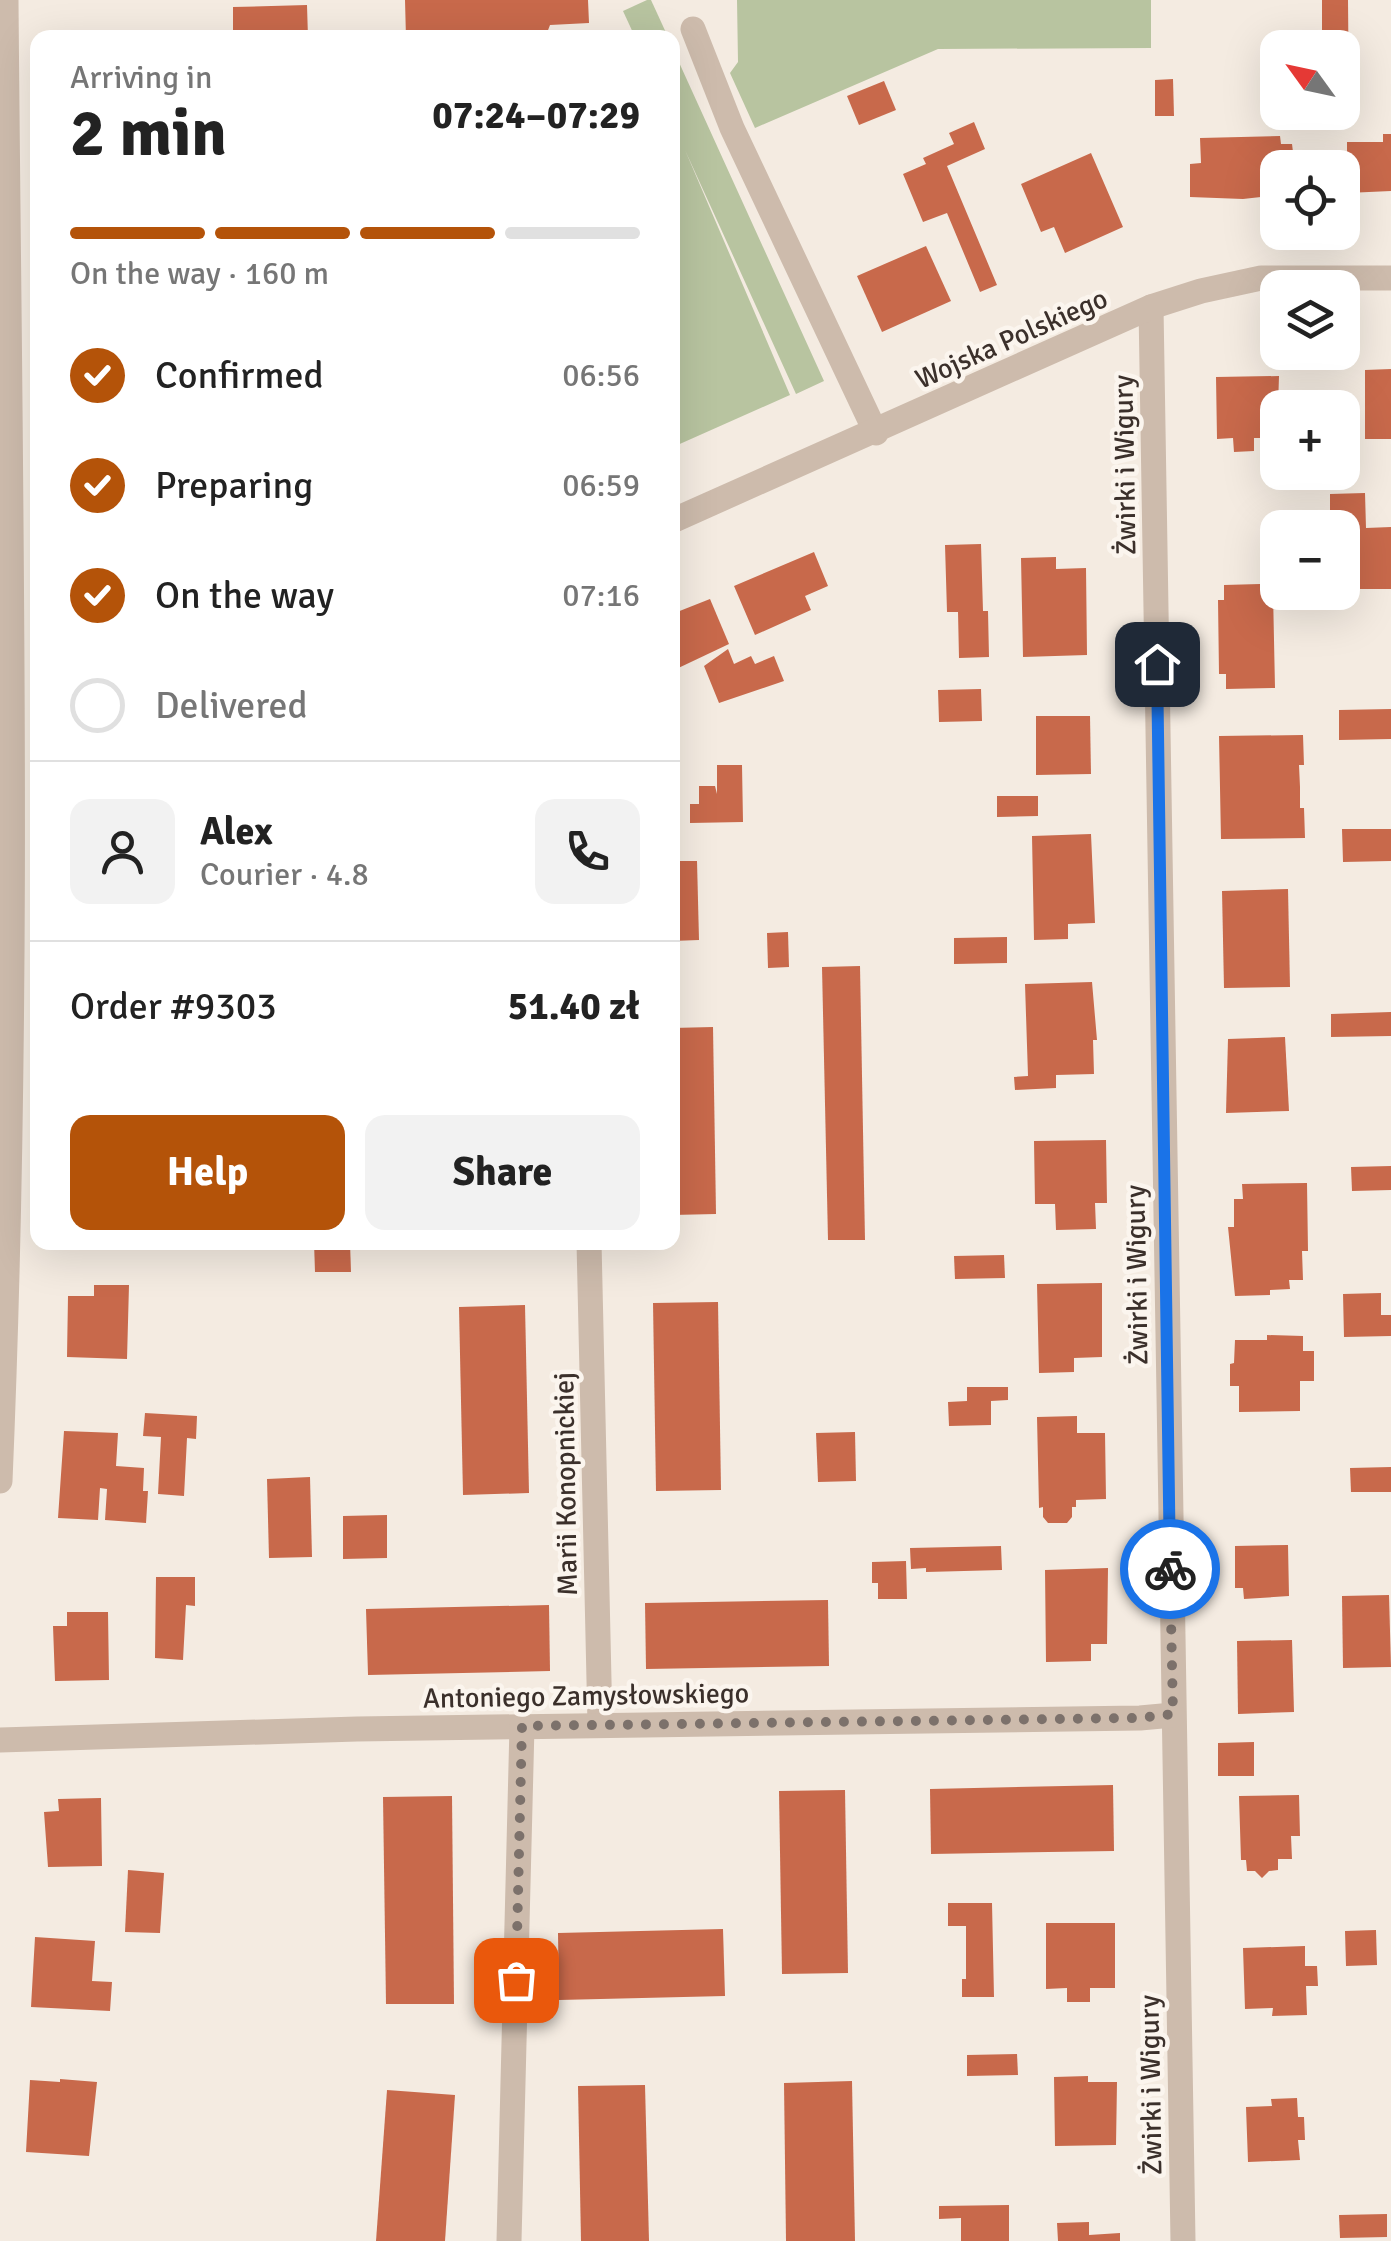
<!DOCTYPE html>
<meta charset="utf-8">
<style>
:root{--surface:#fff;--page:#f2f2f2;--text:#222;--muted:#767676;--line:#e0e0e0;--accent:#b45309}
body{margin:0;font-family:Signika,sans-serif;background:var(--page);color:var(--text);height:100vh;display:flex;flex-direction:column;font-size:38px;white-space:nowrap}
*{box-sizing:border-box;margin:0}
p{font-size:32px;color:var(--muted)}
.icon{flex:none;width:55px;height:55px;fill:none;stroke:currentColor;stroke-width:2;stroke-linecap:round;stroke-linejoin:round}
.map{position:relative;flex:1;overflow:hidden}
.details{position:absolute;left:30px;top:30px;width:650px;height:1220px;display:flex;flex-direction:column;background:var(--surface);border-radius:20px;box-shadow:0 10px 40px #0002}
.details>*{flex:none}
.needle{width:65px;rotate:303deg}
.tools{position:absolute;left:1260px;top:30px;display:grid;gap:20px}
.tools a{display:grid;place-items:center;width:100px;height:100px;border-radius:20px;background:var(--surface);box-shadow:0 10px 40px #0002;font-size:50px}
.pin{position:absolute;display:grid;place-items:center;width:85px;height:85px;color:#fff;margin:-42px;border-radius:20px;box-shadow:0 5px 15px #0006}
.courier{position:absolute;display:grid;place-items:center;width:100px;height:100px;margin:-50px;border:8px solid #1a73e8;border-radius:50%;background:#fff;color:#222;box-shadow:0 2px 12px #0007}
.head em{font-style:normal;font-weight:700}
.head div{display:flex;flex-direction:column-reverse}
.head{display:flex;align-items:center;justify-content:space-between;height:170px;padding:0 40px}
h1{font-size:65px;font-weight:700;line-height:75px}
.bar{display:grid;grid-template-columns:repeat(4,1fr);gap:15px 10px;align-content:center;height:120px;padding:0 40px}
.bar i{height:12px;border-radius:8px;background:var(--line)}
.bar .selected{background:var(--accent)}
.bar p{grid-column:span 4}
.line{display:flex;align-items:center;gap:25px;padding:0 40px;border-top:2px solid var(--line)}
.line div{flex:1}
.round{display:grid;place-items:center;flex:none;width:105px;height:105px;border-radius:20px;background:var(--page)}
ol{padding:0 40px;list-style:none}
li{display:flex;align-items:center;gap:30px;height:110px}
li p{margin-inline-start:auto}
li .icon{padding:10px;border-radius:50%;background:var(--accent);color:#fff;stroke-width:4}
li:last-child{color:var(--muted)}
li i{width:55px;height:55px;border:5px solid var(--line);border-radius:50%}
.primary-button{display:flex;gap:20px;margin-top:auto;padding:20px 40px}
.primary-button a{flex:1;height:115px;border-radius:20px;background:var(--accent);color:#fff;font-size:40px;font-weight:700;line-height:115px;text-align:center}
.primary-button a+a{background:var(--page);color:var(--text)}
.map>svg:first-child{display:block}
</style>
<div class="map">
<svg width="1391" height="2241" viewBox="0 0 1391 2241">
<rect width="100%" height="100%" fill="#f4ebe1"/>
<g fill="#b8c4a0">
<polygon points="647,0 651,0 668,37 635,37 623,11"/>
<polygon points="737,0 1151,0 1151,48 938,49 755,128 730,73 738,62"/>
<polygon points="672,47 824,381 796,394 685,150 790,395 673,447"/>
</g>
<g fill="#c8694b">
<polygon points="405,0 588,0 589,23 550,25 545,38 406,38"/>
<polygon points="1322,0 1348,0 1349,111 1342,111 1342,48 1322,48"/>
<polygon points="307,5 308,38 233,38 233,7"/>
<polygon points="1173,79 1174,116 1155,116 1155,80"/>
<polygon points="884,81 896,110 859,125 847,96"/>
<polygon points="974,122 985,149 947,166 997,285 980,292 947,213 923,222 903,174 926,164 923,158 954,144 949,133"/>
<polygon points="1383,134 1391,134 1391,191 1347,193 1347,142 1383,142"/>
<polygon points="1280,136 1281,144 1292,144 1295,168 1278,168 1278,195 1243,199 1190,197 1190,164 1201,163 1200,138"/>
<polygon points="1091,153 1123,227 1065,253 1054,227 1041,232 1021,184"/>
<polygon points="926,246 951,301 882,332 857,276"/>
<polygon points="1391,369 1391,439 1365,439 1365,370"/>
<polygon points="1279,376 1277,438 1254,438 1254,451 1234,452 1233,438 1217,439 1216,377"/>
<polygon points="1328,394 1328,408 1300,408 1300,395"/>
<polygon points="1365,493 1366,528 1391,527 1391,589 1342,589 1342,528 1330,528 1330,494"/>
<polygon points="981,544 983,611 988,611 989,657 959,658 958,612 947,612 945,545"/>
<polygon points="814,552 828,586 805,596 811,610 755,635 734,586"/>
<polygon points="1056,557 1056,569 1086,568 1087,655 1023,657 1021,558"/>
<polygon points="1260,584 1261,593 1273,592 1275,688 1226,689 1226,674 1219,674 1218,600 1224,600 1224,585"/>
<polygon points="710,599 729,644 672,671 672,614"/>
<polygon points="728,649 734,664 751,656 755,664 774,656 784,681 719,703 704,666"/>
<polygon points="981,689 982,721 939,722 938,690"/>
<polygon points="1391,709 1391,739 1339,740 1339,710"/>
<polygon points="1036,716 1090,716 1091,774 1036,775"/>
<polygon points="1303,735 1304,765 1299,765 1300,787 1300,808 1304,808 1305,838 1221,839 1219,736"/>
<polygon points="717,765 742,765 743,822 690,823 690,804 699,804 699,786 715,786 717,794"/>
<polygon points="997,796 1038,796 1038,816 997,817"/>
<polygon points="1342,829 1391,829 1391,861 1343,862"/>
<polygon points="1091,834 1095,923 1068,924 1068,939 1034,940 1032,836"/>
<polygon points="672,861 697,861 699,940 672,941"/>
<polygon points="1288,889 1290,987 1224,988 1222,891"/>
<polygon points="788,932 789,967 768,968 767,933"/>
<polygon points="1007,937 1007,963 954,964 954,938"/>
<polygon points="860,966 865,1240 828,1240 822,967"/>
<polygon points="1092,982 1097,1040 1093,1040 1094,1074 1056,1075 1056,1088 1015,1090 1014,1077 1028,1076 1025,984"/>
<polygon points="1391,1012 1391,1036 1331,1037 1331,1014"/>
<polygon points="713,1027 716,1214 672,1215 672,1028"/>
<polygon points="1285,1037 1289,1111 1226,1113 1228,1039"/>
<polygon points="1106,1140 1107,1203 1095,1203 1096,1229 1056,1230 1055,1204 1035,1204 1034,1141"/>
<polygon points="1391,1166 1391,1190 1352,1191 1351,1167"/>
<polygon points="1307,1183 1308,1251 1302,1251 1303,1280 1289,1280 1290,1289 1270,1290 1270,1295 1235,1296 1228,1227 1234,1227 1234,1199 1243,1199 1242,1184"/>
<polygon points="314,1242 350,1242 351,1272 315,1272"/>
<polygon points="1004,1255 1005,1278 955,1279 954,1256"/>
<polygon points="1102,1283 1102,1357 1074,1358 1074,1372 1039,1373 1037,1284"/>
<polygon points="94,1285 129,1285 127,1359 67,1357 68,1296 94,1296"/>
<polygon points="1381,1293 1381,1315 1391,1315 1391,1336 1344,1337 1343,1294"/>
<polygon points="718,1302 721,1490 656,1491 653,1303"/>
<polygon points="525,1305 529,1493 463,1495 459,1307"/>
<polygon points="1267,1335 1303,1336 1303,1351 1314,1351 1314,1381 1300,1381 1300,1411 1239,1412 1239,1386 1230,1386 1230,1364 1234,1363 1235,1340 1267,1340"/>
<polygon points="967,1387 1008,1387 1008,1400 991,1401 991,1425 949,1426 948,1402 967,1401"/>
<polygon points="145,1413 197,1416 196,1439 187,1438 184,1496 158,1494 161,1437 143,1436"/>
<polygon points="1077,1416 1077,1433 1105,1433 1106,1499 1076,1500 1076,1507 1072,1507 1072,1517 1067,1523 1048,1523 1043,1517 1043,1507 1039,1508 1037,1417"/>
<polygon points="64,1431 118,1433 116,1466 144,1468 143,1491 148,1491 146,1523 105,1520 107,1489 100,1488 98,1520 58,1518"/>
<polygon points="855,1432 856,1481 818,1482 816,1433"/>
<polygon points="1391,1467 1391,1492 1351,1492 1350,1468"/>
<polygon points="310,1477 312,1557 269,1558 267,1479"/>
<polygon points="387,1515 387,1558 343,1559 343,1516"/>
<polygon points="1288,1545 1289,1596 1244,1599 1243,1588 1235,1588 1235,1546"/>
<polygon points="1001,1546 1002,1570 926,1572 926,1568 911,1569 910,1548"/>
<polygon points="906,1561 907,1599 878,1599 878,1583 872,1583 872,1562"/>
<polygon points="1108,1568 1107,1644 1091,1644 1091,1661 1046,1662 1045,1570"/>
<polygon points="156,1577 195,1577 195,1606 186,1605 183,1660 155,1658"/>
<polygon points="1389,1595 1391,1667 1343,1668 1342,1596"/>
<polygon points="828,1600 829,1666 646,1669 645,1603"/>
<polygon points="549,1605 550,1671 368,1675 366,1609"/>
<polygon points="67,1612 108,1612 109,1680 55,1681 53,1626 67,1626"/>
<polygon points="1292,1640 1294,1712 1238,1714 1237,1641"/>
<polygon points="1254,1742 1254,1776 1218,1776 1218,1743"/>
<polygon points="1113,1785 1114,1851 931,1854 930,1789"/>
<polygon points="845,1790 848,1973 782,1974 779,1791"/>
<polygon points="1299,1795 1300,1836 1291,1836 1292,1859 1278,1859 1278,1870 1269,1871 1262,1878 1255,1871 1247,1871 1246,1860 1241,1860 1239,1796"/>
<polygon points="452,1796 454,2004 386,2004 383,1797"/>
<polygon points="101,1798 102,1866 48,1867 44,1812 59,1811 58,1799"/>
<polygon points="128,1870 164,1873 160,1933 125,1932"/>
<polygon points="948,1903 992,1903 994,1997 962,1997 962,1979 966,1979 966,1926 948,1926"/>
<polygon points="1046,1923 1115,1923 1115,1988 1090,1988 1090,2002 1067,2002 1067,1988 1046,1989"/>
<polygon points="723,1929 725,1996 559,2000 558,1933"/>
<polygon points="1376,1930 1377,1965 1346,1966 1345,1931"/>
<polygon points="35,1937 95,1941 92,1981 112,1982 110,2011 31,2007"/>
<polygon points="1305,1946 1305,1966 1317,1966 1318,1986 1306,1986 1307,2015 1272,2016 1273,2008 1245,2009 1243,1948"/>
<polygon points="1017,2054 1018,2075 967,2076 967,2055"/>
<polygon points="1088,2076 1088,2082 1117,2082 1116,2145 1055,2146 1054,2077"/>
<polygon points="60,2079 97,2082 89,2156 26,2152 30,2080 60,2082"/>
<polygon points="852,2081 855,2241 786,2241 784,2083"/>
<polygon points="645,2085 649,2241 581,2241 578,2086"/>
<polygon points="387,2090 455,2095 445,2241 376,2241"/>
<polygon points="1297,2098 1298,2117 1304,2117 1305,2140 1298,2140 1300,2160 1248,2162 1246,2107 1272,2106 1271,2099"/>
<polygon points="1009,2205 1009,2241 961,2241 961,2218 939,2219 939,2206"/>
<polygon points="1387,2214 1387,2237 1340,2238 1339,2215"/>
<polygon points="1089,2222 1089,2235 1120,2233 1120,2241 1058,2241 1057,2223"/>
</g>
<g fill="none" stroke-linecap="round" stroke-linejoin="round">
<g stroke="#cdbbac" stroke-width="25">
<polyline points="693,29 732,128 876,433"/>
<polyline points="1151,307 1183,2241"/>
<polyline points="672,521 1151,307 1201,291 1261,278 1391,278"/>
<polyline points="589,1242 600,1724"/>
<path d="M0,1481C21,987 10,494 6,0"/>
<polyline points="0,1740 357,1729 1140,1718 1173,1715"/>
<polyline points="509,2241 522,1726"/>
</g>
</g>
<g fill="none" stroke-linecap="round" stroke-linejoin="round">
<polyline stroke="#7c716b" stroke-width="10" stroke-dasharray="0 18" points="516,1980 522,1726 1140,1718 1173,1714 1170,1569"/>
<polyline stroke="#1a73e8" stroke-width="12" points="1157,664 1170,1569"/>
</g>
<g text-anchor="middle" stroke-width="9" stroke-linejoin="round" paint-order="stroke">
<g font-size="28" fill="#3b302b" stroke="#fbf5ee">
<text transform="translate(1011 338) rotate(-24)" y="10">Wojska Polskiego</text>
<text transform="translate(1124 465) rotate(-91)" y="10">Żwirki i Wigury</text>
<text transform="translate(1136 1275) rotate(-91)" y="10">Żwirki i Wigury</text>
<text transform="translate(565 1484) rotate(-91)" y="10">Marii Konopnickiej</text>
<text transform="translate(586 1695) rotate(-1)" y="10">Antoniego Zamysłowskiego</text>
<text transform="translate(1150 2085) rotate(-91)" y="10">Żwirki i Wigury</text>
</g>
</g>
</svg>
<div class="tools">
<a><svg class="needle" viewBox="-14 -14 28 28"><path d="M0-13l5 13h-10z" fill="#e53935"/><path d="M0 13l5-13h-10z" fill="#767676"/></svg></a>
<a><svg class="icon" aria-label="locate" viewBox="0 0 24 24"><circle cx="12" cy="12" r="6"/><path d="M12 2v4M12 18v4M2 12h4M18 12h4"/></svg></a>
<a><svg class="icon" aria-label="layers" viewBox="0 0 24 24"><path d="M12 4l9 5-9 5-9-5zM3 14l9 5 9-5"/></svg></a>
<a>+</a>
<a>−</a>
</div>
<div class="pin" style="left:516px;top:1980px;background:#ea580c"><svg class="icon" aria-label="bag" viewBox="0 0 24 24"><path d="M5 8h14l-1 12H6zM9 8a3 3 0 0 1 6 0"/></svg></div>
<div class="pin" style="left:1157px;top:664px;background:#1f2937"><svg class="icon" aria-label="home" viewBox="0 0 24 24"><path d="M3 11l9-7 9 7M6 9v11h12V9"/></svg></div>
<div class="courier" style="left:1170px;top:1569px"><svg class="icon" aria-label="bike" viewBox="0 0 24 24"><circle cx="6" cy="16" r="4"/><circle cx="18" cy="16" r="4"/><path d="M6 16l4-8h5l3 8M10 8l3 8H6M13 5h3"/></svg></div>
<section class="details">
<div class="head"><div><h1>2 min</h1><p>Arriving in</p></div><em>07:24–07:29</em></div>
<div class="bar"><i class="selected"></i><i class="selected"></i><i class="selected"></i><i></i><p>On the way · 160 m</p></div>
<ol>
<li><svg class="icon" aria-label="check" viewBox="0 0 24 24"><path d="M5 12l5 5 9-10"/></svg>Confirmed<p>06:56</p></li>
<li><svg class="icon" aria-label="check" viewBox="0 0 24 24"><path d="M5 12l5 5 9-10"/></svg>Preparing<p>06:59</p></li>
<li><svg class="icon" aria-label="check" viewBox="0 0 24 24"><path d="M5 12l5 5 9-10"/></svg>On the way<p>07:16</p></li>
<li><i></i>Delivered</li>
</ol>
<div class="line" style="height:180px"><a class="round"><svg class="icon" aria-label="person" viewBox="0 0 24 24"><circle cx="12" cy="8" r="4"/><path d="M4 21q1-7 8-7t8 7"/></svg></a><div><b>Alex</b><p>Courier · 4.8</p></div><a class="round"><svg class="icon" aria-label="phone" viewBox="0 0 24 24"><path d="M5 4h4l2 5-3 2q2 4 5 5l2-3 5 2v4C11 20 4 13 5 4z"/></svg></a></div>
<div class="line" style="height:130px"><div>Order #9303</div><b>51.40 zł</b></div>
<div class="primary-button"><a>Help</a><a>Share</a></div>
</section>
</div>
